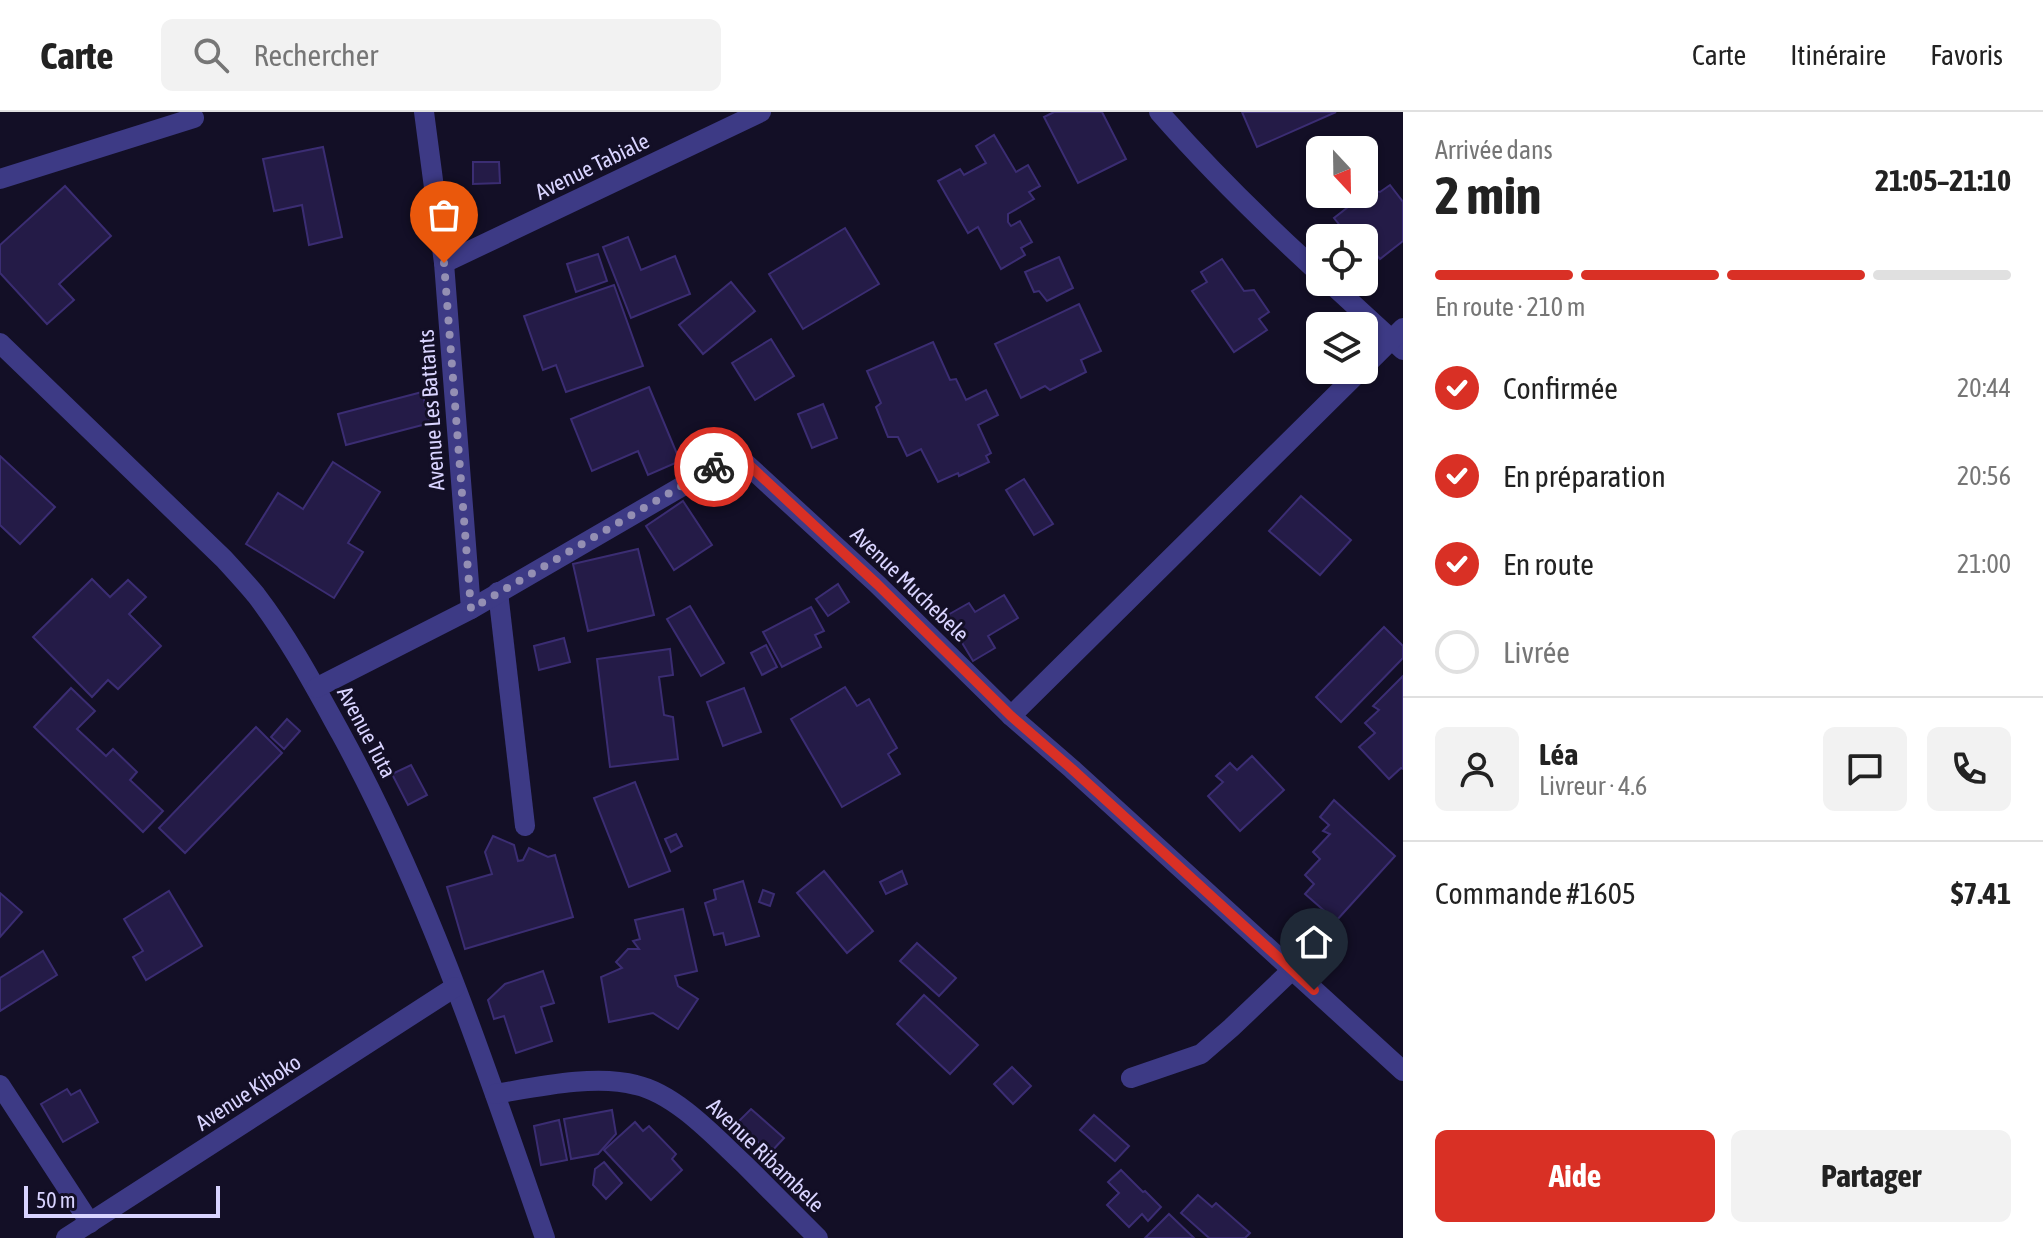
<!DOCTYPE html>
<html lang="fr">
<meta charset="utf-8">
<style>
:root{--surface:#fff;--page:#f2f2f2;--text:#222;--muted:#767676;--line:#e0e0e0;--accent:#d93025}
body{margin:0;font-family:"Asap Condensed",sans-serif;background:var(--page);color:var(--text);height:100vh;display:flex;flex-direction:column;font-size:30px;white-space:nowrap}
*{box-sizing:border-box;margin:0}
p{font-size:26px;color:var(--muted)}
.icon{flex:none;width:44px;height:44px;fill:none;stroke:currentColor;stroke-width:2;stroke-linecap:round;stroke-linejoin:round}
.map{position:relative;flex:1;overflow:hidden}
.side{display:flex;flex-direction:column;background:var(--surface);width:640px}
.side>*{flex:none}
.needle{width:52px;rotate:158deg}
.controls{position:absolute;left:1306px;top:24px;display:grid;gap:16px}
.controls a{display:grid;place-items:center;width:72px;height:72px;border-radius:12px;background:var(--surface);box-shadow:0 2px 6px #0004;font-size:40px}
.scale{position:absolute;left:24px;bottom:20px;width:196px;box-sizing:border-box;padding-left:8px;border:4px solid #d9d4ff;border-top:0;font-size:22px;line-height:28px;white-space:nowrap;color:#d9d4ff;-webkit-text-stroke:6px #130f26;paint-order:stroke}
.pin{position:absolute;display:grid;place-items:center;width:68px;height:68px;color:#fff;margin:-82px -34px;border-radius:50% 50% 50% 0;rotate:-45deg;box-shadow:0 0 8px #0007}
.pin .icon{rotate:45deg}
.courier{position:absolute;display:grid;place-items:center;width:80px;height:80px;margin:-40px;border:6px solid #d93025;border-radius:50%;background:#fff;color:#222;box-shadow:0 2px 10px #0007}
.summary em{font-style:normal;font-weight:700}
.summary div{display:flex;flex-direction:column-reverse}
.summary{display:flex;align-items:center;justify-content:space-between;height:136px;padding:0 32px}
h1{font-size:52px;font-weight:700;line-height:60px}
.bar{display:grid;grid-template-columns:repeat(4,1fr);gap:12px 8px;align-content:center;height:96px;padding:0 32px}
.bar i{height:10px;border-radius:6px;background:var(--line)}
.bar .active{background:var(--accent)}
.bar p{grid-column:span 4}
.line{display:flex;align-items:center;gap:20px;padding:0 32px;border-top:2px solid var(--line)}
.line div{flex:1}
.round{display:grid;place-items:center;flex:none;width:84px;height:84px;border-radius:12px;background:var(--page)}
ol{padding:0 32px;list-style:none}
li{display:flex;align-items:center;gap:24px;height:88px}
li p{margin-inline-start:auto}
li .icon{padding:8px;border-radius:50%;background:var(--accent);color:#fff;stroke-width:4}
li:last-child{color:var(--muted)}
li i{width:44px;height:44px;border:4px solid var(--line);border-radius:50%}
.primary-button{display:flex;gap:16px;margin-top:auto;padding:16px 32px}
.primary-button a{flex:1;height:92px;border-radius:12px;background:var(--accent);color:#fff;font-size:32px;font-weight:700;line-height:92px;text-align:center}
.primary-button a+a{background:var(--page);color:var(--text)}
header{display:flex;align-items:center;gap:48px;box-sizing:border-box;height:112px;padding:0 40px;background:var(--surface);border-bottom:2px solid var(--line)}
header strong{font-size:38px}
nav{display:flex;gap:44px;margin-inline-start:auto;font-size:28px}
.search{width:560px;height:72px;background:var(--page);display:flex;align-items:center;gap:20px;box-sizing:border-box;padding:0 28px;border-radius:12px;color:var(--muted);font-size:30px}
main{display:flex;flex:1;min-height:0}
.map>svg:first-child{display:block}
</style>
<header>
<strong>Carte</strong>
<div class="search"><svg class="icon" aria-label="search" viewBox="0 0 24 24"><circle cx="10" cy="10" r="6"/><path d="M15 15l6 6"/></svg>Rechercher</div>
<nav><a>Carte</a><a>Itinéraire</a><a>Favoris</a></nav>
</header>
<main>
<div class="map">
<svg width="1403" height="1126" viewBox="0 0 1403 1126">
<rect width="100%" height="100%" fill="#130f26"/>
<g fill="#241b47" stroke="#3b2d73" stroke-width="2">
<polygon points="1054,0 1102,0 1126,47 1078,71 1044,5"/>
<polygon points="1242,0 1336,0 1257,35"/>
<polygon points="994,23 1016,60 1028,53 1040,74 1029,80 1034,87 1008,102 1008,110 1011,114 1020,109 1032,130 1021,136 1025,143 1001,157 978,115 968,121 938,69 960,57 964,63 986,51 976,34"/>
<polygon points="323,35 342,125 309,133 302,93 274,99 263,47"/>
<polygon points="473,50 499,50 500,71 473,72"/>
<polygon points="1390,73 1403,90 1403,129 1380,147 1366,130 1364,132 1364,126 1350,126 1334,106 1370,78 1380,80"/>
<polygon points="65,74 111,124 59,172 74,188 47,212 0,161 0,133"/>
<polygon points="845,116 879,172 803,217 769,162"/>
<polygon points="628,125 641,158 675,144 690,182 631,206 603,135"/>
<polygon points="598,142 607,169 576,180 567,152"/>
<polygon points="1059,145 1073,176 1047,189 1039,179 1034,180 1025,160"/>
<polygon points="1222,147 1244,179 1254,178 1269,200 1259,207 1267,218 1234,240 1192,179 1207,170 1201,160"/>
<polygon points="731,170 755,199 703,242 679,213"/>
<polygon points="614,173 643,254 566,280 556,253 543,258 524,204"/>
<polygon points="1079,192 1101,239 1081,248 1086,260 1050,278 1045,274 1021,286 995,232"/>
<polygon points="771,227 794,264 755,288 732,251"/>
<polygon points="933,230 950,268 956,267 966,288 986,278 998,303 978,313 991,341 986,344 989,350 959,364 958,361 938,370 921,337 907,344 898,325 888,325 876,295 881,291 867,259"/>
<polygon points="649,275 680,349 648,363 638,339 592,359 571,307"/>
<polygon points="422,280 430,311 346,333 338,302"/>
<polygon points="823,292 837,326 812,336 798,302"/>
<polygon points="0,344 55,395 20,432 0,413"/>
<polygon points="333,350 380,380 348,431 363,440 334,486 246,432 278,381 303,397"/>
<polygon points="1024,367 1053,412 1034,423 1006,378"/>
<polygon points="1301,384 1351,428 1320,463 1269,419"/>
<polygon points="683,389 712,433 674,458 646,414"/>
<polygon points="638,437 654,503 588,519 573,452"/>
<polygon points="92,467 110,485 128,468 146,485 129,502 161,534 118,577 108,568 92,585 33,525"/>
<polygon points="838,472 849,490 828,504 816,487"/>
<polygon points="1004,483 1018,506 988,524 995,536 973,549 946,504 969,491 975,500"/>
<polygon points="690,494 724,551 701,564 667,507"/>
<polygon points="811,495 824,519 815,523 821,535 782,555 763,520"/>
<polygon points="1384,515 1403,534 1403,546 1341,610 1316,585"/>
<polygon points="564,526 570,550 539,558 534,534"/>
<polygon points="766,533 777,555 762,563 751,541"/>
<polygon points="670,537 673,563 659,565 664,603 673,605 678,647 610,655 597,547"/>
<polygon points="1403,564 1403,657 1401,656 1389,667 1359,635 1375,621 1365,611 1379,598 1373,594"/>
<polygon points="845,575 857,594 869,587 897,636 888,642 900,662 842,695 791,607"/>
<polygon points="71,576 95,599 77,617 106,644 113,637 137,660 130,668 163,699 143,720 34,615"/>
<polygon points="744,576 761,620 723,634 707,590"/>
<polygon points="287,607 300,619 284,637 271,625"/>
<polygon points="256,615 282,641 185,741 159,716"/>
<polygon points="1252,644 1284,678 1240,719 1208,684 1223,670 1216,664 1230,651 1237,658"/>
<polygon points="411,653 427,683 408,693 392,662"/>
<polygon points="635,670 670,759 629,775 594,686"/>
<polygon points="1334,688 1395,744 1336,809 1305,782 1314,772 1305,763 1320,747 1313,740 1330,722 1323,719 1329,713 1320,705"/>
<polygon points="676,722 682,734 671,740 665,727"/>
<polygon points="493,724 514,733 518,749 523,748 529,736 548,745 555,743 573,805 465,837 447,775 492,762 485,740"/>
<polygon points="824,759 873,819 847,841 797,781"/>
<polygon points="902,759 907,772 886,782 880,770"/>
<polygon points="743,769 759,824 726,833 723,821 714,823 705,791 716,787 714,778"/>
<polygon points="763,778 774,782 770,794 759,790"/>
<polygon points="169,779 202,834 146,868 133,845 143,839 124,807"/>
<polygon points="0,781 22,800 0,825"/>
<polygon points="683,797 697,859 675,864 678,874 698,887 678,917 653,901 609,910 601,865 622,856 616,850 628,837 639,837 633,829 640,827 635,808"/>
<polygon points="917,831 956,866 939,884 900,849"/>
<polygon points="43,839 57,863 0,899 0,866"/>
<polygon points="543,859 554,891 541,895 552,929 516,941 504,904 494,907 488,888 505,872"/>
<polygon points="924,883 978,933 950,962 897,912"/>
<polygon points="1012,955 1031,974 1013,992 994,972"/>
<polygon points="67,977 71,983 80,978 98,1010 63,1030 41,992"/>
<polygon points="751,997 784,1026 770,1041 737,1011"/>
<polygon points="612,998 616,1022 598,1042 571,1047 564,1007"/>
<polygon points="1094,1003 1129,1034 1115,1049 1080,1018"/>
<polygon points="559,1008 567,1048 541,1053 534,1014"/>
<polygon points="635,1010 643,1019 649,1014 676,1042 672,1047 682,1058 651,1088 604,1038"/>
<polygon points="604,1050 622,1071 606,1087 593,1073 595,1057"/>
<polygon points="1121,1058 1143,1080 1145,1079 1161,1095 1148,1109 1142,1102 1129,1115 1107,1093 1119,1081 1108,1070"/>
<polygon points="1198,1083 1212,1095 1216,1091 1250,1121 1245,1126 1209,1126 1181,1101"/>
<polygon points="1169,1102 1194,1126 1145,1126"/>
</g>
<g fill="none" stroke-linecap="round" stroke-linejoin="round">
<g stroke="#3d3a85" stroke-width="20">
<polyline points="424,0 444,151 471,497"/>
<path d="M1159,0C1209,57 1264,111 1320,162"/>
<polyline points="0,67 194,6"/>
<polyline points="444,151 761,0"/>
<polyline points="1329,170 1403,238"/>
<path d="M0,231L224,447C235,459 246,471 256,483C289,526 315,575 341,622C428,781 486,955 545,1126"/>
<polyline points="1364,255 1403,216"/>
<polyline points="498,480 525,714"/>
<polyline points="316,576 471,497 724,350 729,348 741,347 877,472 1011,604 1072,657 1403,959"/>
<polyline points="1011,604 1361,258"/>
<polyline points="1131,966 1201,942 1231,916 1292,858"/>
<polyline points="0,973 90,1111"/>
<path d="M495,982C537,975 595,962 636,973C676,982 715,1025 744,1052C769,1077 793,1101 818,1126"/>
<polyline points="66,1126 455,875"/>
</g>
</g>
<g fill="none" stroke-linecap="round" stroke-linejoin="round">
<polyline stroke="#948fb3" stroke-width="8" stroke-dasharray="0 14.4" points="444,151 471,497 714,355"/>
<path stroke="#d93025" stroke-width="10" d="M714,355C725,349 735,343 747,351L877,472L1011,604L1072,657L1314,878"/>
</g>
<g text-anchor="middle" stroke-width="6" stroke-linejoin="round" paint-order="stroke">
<g font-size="22" fill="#d9d4ff" stroke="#130f26">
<text transform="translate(592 54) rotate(-26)" y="8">Avenue Tabiale</text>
<text transform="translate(431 298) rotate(-94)" y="8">Avenue Les Battants</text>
<text transform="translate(910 472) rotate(44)" y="8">Avenue Muchebele</text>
<text transform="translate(367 620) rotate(62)" y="8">Avenue Tuta</text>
<text transform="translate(248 980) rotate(-33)" y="8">Avenue Kiboko</text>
<text transform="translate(766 1043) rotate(44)" y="8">Avenue Ribambele</text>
</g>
</g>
</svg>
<div class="controls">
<a><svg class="needle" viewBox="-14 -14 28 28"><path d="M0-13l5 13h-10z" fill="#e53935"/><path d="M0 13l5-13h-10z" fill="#767676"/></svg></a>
<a><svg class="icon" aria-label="locate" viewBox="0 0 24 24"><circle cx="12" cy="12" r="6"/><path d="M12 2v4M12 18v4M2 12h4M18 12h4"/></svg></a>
<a><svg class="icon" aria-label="layers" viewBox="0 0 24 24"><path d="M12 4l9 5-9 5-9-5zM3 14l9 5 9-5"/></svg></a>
</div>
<div class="scale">50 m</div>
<div class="pin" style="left:444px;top:151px;background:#ea580c"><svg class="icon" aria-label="bag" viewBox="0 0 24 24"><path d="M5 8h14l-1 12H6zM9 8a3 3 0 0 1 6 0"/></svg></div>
<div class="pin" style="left:1314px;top:878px;background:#1f2937"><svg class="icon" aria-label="home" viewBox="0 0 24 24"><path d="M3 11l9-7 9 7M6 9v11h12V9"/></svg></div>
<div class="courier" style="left:714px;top:355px"><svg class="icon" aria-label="bike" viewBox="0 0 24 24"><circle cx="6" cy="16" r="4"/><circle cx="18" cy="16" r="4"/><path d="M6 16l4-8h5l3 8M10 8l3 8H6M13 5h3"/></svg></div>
</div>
<section class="side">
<div class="summary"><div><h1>2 min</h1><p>Arrivée dans</p></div><em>21:05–21:10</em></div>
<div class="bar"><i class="active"></i><i class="active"></i><i class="active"></i><i></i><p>En route · 210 m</p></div>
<ol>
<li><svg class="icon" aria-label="check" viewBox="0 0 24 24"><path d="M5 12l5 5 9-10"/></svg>Confirmée<p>20:44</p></li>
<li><svg class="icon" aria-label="check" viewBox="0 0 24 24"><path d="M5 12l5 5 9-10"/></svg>En préparation<p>20:56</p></li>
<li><svg class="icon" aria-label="check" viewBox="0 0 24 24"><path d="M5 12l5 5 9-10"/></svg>En route<p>21:00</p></li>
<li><i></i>Livrée</li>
</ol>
<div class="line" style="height:144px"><a class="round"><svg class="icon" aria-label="person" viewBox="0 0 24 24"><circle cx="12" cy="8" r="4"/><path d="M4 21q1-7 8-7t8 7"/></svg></a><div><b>Léa</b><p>Livreur · 4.6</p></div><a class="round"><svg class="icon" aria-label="chat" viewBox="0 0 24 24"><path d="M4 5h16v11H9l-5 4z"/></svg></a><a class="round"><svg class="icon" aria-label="phone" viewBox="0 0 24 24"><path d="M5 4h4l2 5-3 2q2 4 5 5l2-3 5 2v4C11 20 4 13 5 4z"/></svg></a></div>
<div class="line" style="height:104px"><div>Commande #1605</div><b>$7.41</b></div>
<div class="primary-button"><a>Aide</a><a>Partager</a></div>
</section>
</main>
